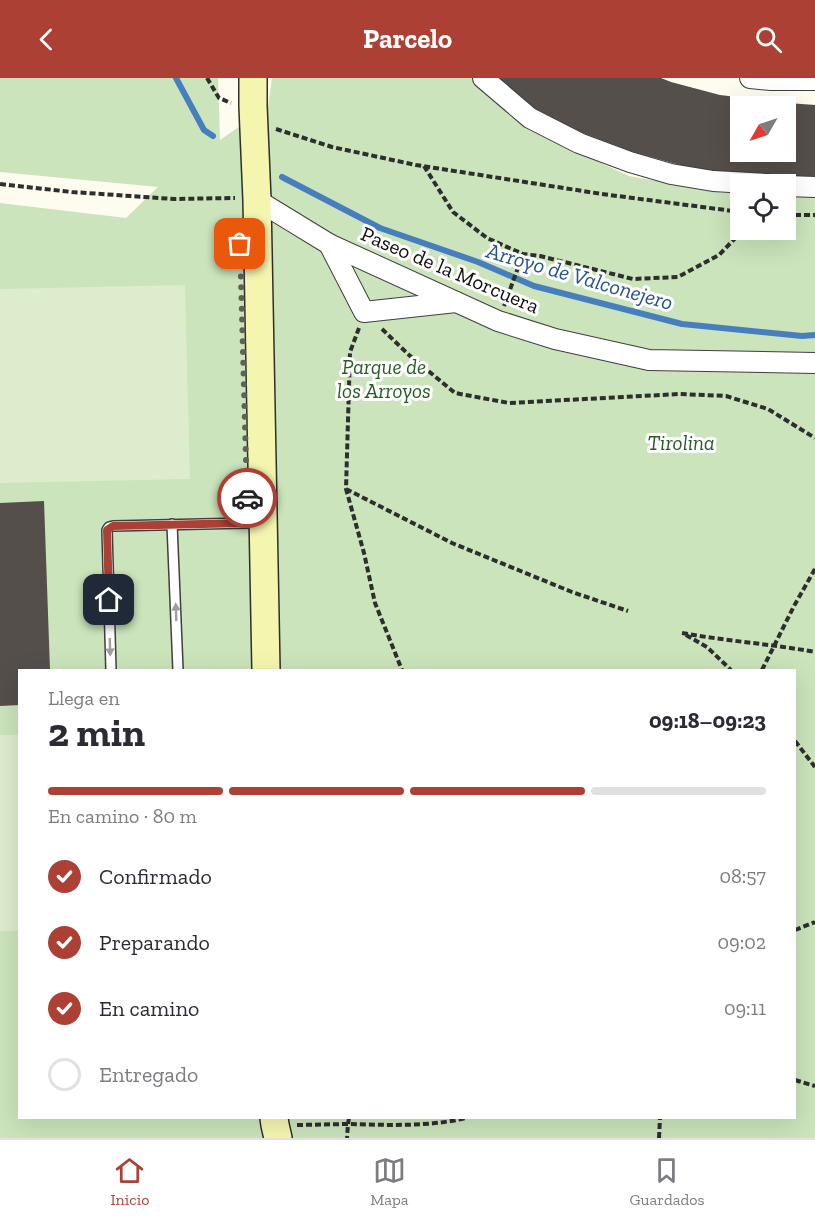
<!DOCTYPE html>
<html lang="es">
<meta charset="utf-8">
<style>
:root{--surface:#fff;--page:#f2f2f3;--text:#2b2b33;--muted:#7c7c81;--line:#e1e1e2;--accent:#ac4035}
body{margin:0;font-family:"Zilla Slab",serif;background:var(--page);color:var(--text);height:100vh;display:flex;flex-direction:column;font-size:22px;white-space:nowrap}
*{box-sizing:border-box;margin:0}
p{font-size:20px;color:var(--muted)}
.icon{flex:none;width:33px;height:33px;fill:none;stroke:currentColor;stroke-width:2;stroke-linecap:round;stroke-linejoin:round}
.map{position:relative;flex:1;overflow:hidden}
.sheet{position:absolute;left:18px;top:591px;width:778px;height:450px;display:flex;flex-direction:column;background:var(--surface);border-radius:0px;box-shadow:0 6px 24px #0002}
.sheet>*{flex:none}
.needle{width:39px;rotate:231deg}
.fabs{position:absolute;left:730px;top:18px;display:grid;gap:12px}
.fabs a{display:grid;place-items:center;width:66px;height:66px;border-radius:0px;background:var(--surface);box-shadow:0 6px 24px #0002;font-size:30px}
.pin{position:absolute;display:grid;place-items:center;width:51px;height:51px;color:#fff;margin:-26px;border-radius:12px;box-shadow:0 3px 9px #0006}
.courier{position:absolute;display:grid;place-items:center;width:60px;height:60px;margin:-30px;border:4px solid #ac4035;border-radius:50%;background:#fff;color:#222;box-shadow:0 2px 8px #0007}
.head em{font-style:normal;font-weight:800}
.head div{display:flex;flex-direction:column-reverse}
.head{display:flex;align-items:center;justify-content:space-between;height:102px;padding:0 30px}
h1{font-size:39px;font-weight:800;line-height:45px}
.bar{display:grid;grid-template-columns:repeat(4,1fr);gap:9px 6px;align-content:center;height:72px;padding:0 30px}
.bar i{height:8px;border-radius:4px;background:var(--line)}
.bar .selected{background:var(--accent)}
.bar p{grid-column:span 4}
ol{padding:0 30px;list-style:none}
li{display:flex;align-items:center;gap:18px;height:66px}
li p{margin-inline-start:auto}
li .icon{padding:6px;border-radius:50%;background:var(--accent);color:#fff;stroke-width:4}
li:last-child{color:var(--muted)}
li i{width:33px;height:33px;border:3px solid var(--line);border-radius:50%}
header{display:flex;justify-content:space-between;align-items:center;height:78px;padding:0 30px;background:var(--accent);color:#fff;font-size:27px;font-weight:800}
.tab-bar{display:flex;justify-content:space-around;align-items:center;height:84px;border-top:2px solid var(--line);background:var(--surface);font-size:16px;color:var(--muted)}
.tab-bar a{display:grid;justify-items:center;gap:3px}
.tab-bar .selected{color:var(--accent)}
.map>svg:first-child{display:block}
</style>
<header><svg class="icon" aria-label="back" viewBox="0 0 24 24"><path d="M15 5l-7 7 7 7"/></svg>Parcelo<svg class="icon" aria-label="search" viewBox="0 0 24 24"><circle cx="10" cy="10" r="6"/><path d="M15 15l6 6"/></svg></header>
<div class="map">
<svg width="815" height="1060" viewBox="0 0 815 1060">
<rect width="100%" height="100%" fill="#fdfcee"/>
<path fill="#cbe4bb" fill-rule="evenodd" d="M0,0H218L220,62L268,29L272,0H472L541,57L629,98L723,115H741V152H786V115H815V1060H0V125L126,140L158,109L0,94ZM20,592H795V1040H20Z"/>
<g fill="#dceccc">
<polygon points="185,207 190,401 0,405 0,211"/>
<rect x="0" y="657" width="19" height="196"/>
</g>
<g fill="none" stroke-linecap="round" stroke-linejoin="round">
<g stroke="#477ebd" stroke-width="6">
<polyline points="176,0 204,52 213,58"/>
<polyline points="282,99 380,150 478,184 534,208 682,246 802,258 815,257"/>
</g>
</g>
<g fill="#544f4a" fill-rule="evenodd">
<path d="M491,0H661L671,4L720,17L788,25L815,27V101L750,100L687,89L633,74L567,49L521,25ZM741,28H786V74H741Z"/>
<polygon points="44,423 50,592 20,592 20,627 0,628 0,425"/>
</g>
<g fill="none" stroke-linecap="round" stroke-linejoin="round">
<g stroke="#3f3f3f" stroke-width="12">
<g id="lane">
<polyline points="172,446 178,592"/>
<polyline points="111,592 107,452 109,449 113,448 247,445"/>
</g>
</g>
<g stroke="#3f3f3f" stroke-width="22">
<g id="street">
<polyline points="483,0 530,40 579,65 630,84 671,96 713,103 766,106"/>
<polyline points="750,0 771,2 815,2"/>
<polyline points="786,108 815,109"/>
<polyline points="257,122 329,166 498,243 555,261 649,282 815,285"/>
<polyline points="329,166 364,234 456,224"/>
</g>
</g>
<g stroke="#2e2e2e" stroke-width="30">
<g id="secondary">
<polyline points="253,0 253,28 257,122 266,592"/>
<polyline points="274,1040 275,1047 278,1060"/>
</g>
</g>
<g stroke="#2e2e2e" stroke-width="4" stroke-dasharray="6 3" stroke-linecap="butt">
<polyline points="207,0 219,20 231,25"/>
<polyline points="276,51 332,69 416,87 602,116 741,134"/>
<polyline points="424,88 453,134 487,160 523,176 540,178 633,201 678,199 719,177 743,152"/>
<polyline points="0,106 72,114 174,121 235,120"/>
<polyline points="786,137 815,137"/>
<polyline points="504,228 523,176"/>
<polyline points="359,250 350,274 346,411 364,475 375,525 402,592"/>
<polyline points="382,251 409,277 455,315 509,325 680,316 726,318 768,331 815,360"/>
<polyline points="346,411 452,465 572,514 628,533"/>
<path d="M682,555C726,563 771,566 815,574"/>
<polyline points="686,557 707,569 731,592"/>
<polyline points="762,592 794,528 815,491"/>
<polyline points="795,663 815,689"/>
<polyline points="795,852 815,844"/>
<polyline points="795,1002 815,1008"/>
<path d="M349,1040L348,1046C387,1047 428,1049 466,1040"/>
<polyline points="297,1047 348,1046 347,1060"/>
<polyline points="659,1060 660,1040"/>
</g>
<use href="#lane" stroke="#fff" stroke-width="9"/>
<use href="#street" stroke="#fff" stroke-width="20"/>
<use href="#secondary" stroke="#f4f6b0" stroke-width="27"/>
</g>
<defs><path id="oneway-solid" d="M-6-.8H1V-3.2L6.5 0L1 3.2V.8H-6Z" transform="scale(1.5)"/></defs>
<g fill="#9e9e9e">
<use href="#oneway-solid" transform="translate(176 534) rotate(-92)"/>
<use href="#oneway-solid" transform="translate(110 569) rotate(88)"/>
</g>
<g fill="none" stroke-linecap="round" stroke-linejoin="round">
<polyline stroke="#60605b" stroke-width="6" stroke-dasharray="0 10.8" points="240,166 247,420"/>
<polyline stroke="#ac4035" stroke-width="8" points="109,522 107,452 113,448 247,445 247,420"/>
</g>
<g text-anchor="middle" stroke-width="6" stroke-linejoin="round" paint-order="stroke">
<g font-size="21" fill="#0c0c0c" stroke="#fff">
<text transform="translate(450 192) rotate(23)" y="7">Paseo de la Morcuera</text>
</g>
<g font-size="21" font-style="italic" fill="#285c24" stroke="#fff">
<text x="384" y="296">Parque de<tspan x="384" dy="24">los Arroyos</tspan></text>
<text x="681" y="372">Tirolina</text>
</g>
<g font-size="22" font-style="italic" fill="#245290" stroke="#fff">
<text transform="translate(580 198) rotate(16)" y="8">Arroyo de Valconejero</text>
</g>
</g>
</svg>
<div class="fabs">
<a><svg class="needle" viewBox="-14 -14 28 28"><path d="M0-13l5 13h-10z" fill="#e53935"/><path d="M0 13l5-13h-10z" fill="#7c7c81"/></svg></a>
<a><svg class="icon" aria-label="locate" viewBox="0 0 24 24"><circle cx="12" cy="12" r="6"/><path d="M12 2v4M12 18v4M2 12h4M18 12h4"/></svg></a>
</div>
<div class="pin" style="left:240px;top:166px;background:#ea580c"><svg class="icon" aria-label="bag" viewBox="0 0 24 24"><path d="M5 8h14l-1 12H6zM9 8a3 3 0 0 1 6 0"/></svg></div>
<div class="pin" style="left:109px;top:522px;background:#1f2937"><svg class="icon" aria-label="home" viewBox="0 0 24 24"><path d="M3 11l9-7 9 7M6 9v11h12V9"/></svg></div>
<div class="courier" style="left:247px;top:420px"><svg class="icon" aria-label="car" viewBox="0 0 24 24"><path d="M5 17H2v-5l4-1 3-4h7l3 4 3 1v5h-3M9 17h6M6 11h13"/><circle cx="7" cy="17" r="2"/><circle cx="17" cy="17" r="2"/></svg></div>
<section class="sheet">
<div class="head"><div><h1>2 min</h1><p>Llega en</p></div><em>09:18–09:23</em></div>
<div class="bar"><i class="selected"></i><i class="selected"></i><i class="selected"></i><i></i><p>En camino · 80 m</p></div>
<ol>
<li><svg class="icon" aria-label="check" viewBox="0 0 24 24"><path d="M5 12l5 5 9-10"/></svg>Confirmado<p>08:57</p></li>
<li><svg class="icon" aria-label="check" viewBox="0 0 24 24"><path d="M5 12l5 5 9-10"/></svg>Preparando<p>09:02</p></li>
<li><svg class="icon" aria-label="check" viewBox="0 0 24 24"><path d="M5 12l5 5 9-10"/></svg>En camino<p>09:11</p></li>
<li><i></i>Entregado</li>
</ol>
</section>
</div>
<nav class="tab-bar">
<a class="selected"><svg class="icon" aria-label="home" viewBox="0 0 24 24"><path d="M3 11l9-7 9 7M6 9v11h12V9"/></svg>Inicio</a>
<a><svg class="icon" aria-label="map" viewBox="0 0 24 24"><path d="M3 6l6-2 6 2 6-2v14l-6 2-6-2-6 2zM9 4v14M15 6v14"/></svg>Mapa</a>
<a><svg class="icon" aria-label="saved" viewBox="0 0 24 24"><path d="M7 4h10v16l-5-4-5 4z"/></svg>Guardados</a>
</nav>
